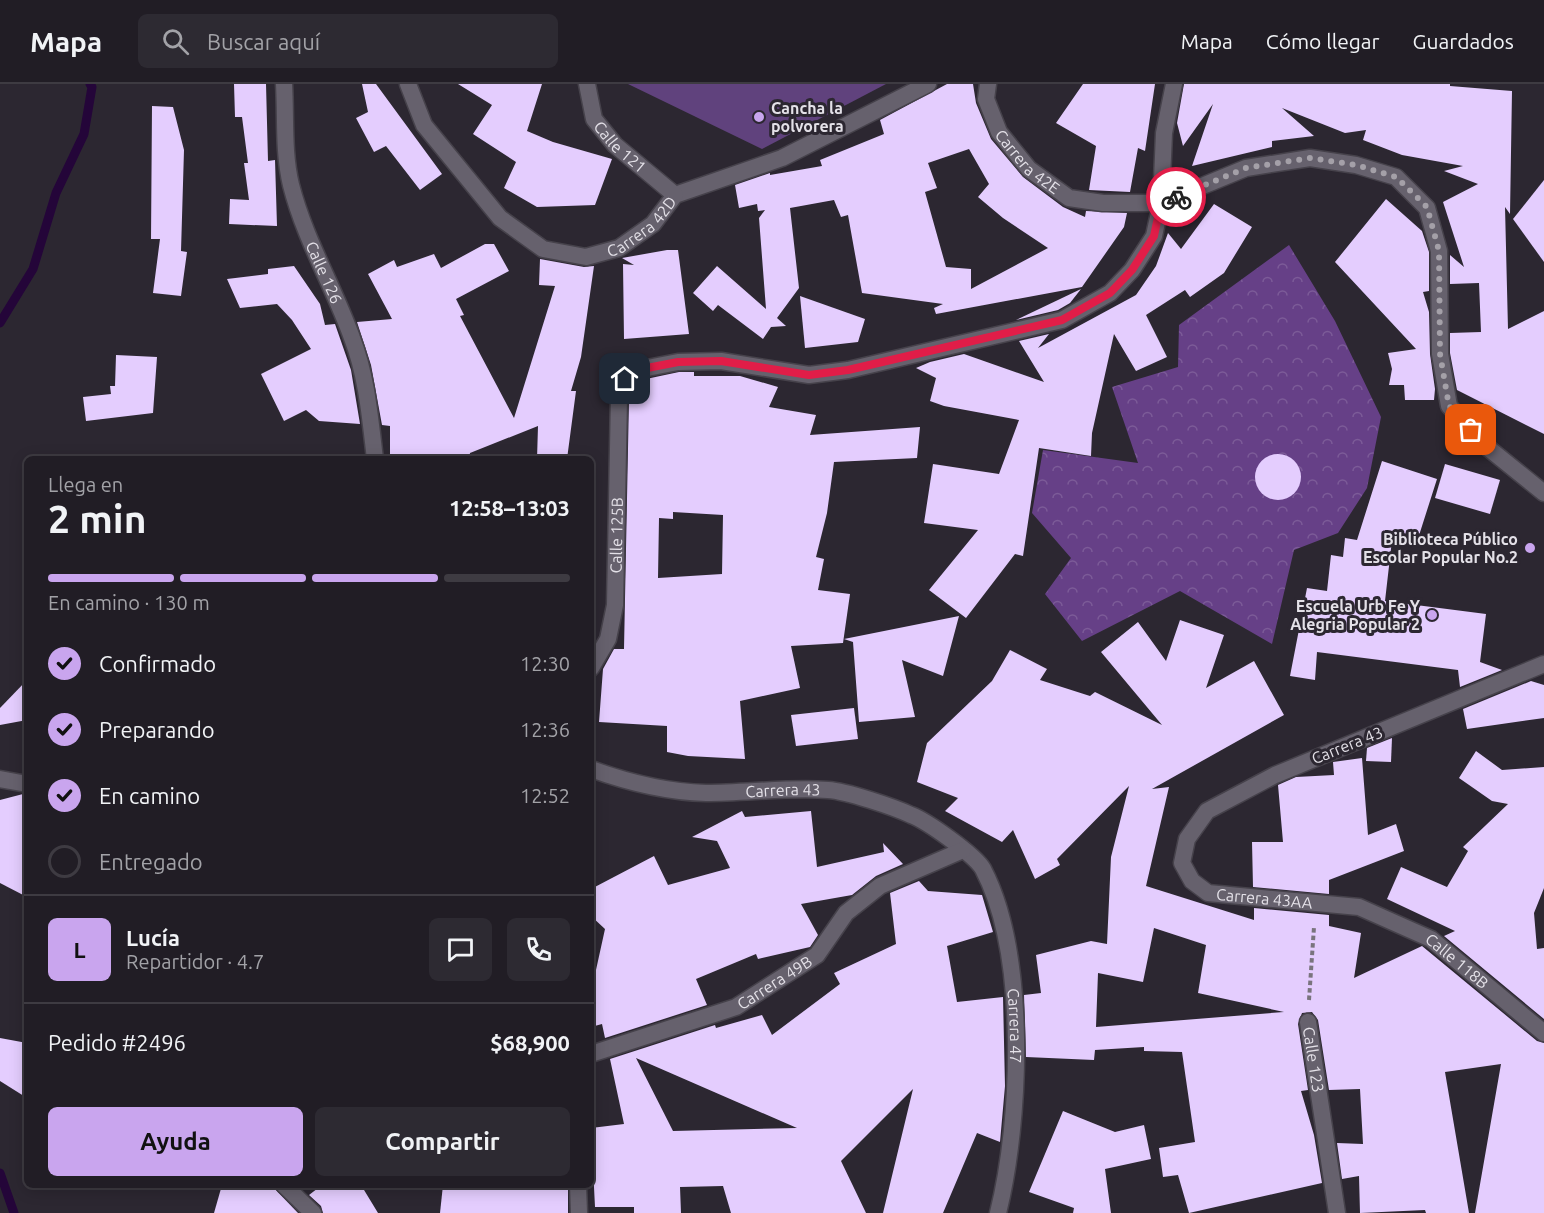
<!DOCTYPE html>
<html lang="es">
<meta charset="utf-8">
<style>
:root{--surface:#211d25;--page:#2d2a32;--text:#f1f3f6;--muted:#a2a2a7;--line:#3e3b42;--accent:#c9a5ee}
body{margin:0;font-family:Ubuntu,sans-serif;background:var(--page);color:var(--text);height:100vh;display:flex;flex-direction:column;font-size:22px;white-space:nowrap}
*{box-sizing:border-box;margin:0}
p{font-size:20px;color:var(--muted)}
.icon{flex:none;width:33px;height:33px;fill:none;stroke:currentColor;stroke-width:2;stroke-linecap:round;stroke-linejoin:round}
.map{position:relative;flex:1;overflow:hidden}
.side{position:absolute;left:24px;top:372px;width:570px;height:732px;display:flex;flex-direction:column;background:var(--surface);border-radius:9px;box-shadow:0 3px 15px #0003,0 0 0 2px var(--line)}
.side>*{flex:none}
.pin{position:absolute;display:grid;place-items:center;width:51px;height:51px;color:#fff;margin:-26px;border-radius:12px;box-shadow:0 3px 9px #0006}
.courier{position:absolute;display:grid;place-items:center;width:60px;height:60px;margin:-30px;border:4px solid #e11d48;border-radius:50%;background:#fff;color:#222;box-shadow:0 2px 8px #0007}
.headline em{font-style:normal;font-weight:700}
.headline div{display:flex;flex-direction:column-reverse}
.headline{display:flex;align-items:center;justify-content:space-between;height:102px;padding:0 24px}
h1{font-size:39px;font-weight:700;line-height:45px}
.bar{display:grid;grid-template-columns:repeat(4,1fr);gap:9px 6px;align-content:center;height:72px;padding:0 24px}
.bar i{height:8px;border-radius:4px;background:var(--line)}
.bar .selected{background:var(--accent)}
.bar p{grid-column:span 4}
.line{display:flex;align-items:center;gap:15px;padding:0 24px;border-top:2px solid var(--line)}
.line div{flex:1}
.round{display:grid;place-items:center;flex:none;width:63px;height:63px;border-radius:9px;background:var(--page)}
ol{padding:0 24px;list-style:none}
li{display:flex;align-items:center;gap:18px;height:66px}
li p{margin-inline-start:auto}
li .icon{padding:6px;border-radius:50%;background:var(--accent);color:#111;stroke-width:4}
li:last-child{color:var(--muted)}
li i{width:33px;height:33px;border:3px solid var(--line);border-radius:50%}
.cta{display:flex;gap:12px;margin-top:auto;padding:12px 24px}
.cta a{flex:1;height:69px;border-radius:9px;background:var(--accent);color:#111;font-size:24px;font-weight:700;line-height:69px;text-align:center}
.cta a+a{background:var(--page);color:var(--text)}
header{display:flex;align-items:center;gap:36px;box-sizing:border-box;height:84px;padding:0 30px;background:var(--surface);border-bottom:2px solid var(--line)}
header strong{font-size:28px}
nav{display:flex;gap:33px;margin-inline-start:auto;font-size:21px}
.search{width:420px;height:54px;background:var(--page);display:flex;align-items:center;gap:15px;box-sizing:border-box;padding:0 21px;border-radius:9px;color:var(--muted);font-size:22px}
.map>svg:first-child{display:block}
</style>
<header>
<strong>Mapa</strong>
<div class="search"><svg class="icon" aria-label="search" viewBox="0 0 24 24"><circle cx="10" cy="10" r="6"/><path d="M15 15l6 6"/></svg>Buscar aquí</div>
<nav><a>Mapa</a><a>Cómo llegar</a><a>Guardados</a></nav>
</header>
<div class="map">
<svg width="1544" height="1129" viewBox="0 0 1544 1129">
<defs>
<pattern id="forest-crowns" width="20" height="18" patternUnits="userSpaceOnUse" patternTransform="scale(1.5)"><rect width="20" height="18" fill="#664087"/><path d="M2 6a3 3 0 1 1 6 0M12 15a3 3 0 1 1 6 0" fill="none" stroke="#7c5b98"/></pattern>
</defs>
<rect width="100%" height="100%" fill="#2c2731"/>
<polygon fill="#60427d" points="628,0 886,0 762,65"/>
<polygon fill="url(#forest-crowns)" points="1289,161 1335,237 1381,333 1367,404 1338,449 1294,466 1272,560 1180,507 1082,557 1045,510 1071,474 1032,429 1043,366 1138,379 1112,303 1178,283 1179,241"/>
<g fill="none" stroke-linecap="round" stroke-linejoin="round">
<g stroke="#240539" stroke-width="9">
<polyline points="0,239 33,185 56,109 84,50 92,3 90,0"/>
<polyline points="0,1089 14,1129"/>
</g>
</g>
<g fill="#e4cdfe" fill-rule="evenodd">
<polygon points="234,0 266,0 268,77 275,76 277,142 229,140 230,115 249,116 244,79 248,79 242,33 235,33"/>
<polygon points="362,0 376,0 442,90 420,106 386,62 374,68 356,34 368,28"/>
<polygon points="458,0 542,0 527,47 553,58 612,75 595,121 537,123 504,104 516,78 473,50 492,21"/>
<path d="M947,0H973L976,19L991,55L1023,93L1063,123L1085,133L1086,127L1127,129L1124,143L1082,203L936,230L934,224L943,220L862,209L848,131L841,133L834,116L790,124L799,204L777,234L786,242L771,243L763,255L718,221L713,227L693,209L717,182L766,225L759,134L765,126L758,127L757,120L739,124L735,101L770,89V91L822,82L820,76L884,50L880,36ZM969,65L989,100L978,113L1003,134L1048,164L971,205V185L946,183L925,108L937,104L928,79Z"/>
<polygon points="1083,0 1155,0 1145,67 1138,64 1130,108 1089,106 1096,62 1056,39"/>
<polygon points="1184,0 1450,0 1450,2 1512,7 1510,130 1505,123 1508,245 1544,227 1544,350 1457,306 1450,269 1450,249 1481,248 1479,199 1450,200 1450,171 1464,183 1443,118 1478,100 1444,87 1463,82 1402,71 1363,56 1366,46 1345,49 1282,24 1314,52 1272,57 1272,63 1192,82 1213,20 1183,62 1177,39"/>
<polygon points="152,22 173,23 184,66 181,167 187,168 181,212 153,209 160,155 151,155"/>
<polygon points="1544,96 1544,178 1513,135"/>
<polygon points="1386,115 1422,147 1429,168 1429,207 1423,208 1429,228 1430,270 1435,305 1434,316 1405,316 1404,301 1389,301 1392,285 1388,269 1416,265 1335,178"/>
<polygon points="1214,120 1252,143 1224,189 1190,213 1185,206 1146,231 1167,273 1136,287 1114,250 1092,349 1091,372 1039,364 1023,472 1015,470 966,534 929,506 978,446 924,439 933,380 999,390 1019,336 944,322 930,317 936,294 916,284 930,278 964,270 1044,298 1019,257 1049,250 1038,264 1136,211 1156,182 1168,149 1181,165"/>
<polygon points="485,160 494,160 509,187 456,215 464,231 460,232 514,334 555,202 539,201 540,175 584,183 594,182 581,273 571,307 576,307 567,375 537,375 538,342 470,369 469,375 390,375 390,342 382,341 371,281 357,238 392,235 368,190 394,176 397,183 434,170 441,184"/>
<polygon points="667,166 678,166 689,250 624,255 623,180 634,181 622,174"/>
<polygon points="294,182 320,220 325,241 335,240 351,286 360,340 319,337 306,326 284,337 261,290 311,265 292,236 277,220 240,224 227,195 268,190 268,185"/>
<polygon points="1081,205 1070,219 1058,226 1016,236"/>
<polygon points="800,212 865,235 858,258 805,264"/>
<polygon points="116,271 157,273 153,329 86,337 83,313 111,310 110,302 115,302"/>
<path d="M679,288H694V292H740L778,303L769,323L816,331L810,351L920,343L917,374L834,378L827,429L816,473L824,475L818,506L850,510L843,559L791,562L800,604L740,617L745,675L688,672L667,668V642L599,638L603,585L614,565H624L629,315L634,302L646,295ZM673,428L723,431L722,490L658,494L659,434L673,435Z"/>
<circle cx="1278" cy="393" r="23"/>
<polygon points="1382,377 1437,395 1415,464 1392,456 1385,517 1486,530 1480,578 1502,586 1460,603 1458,586 1317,568 1315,596 1290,592 1307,504 1327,507 1331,471 1343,473 1345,454 1357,456"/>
<polygon points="1445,380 1500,396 1490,430 1435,414"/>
<polygon points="959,532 943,592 902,576 915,633 859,638 853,558 844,555"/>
<path d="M1180,536L1224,551L1206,604L1254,577L1284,631L1152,705L1169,703L1146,802L1254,836V824L1329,831V842L1361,849L1354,894L1422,862L1537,957L1544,959V1129H1475L1501,980L1445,988L1469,1129H1426L1425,1126L1360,1129L1359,1092L1342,1095L1337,1059L1363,1060L1360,1005L1329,1006L1318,936L1312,928L1302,929L1298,940L1308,1006L1301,1007L1314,1051L1322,1099L1189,1129L1178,1091L1163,1093L1159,1064L1195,1058L1182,968L1144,967V963L1095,966L1094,976L1026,973L1024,911L1041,909L1036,871L1091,857L1107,860L1111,773L1129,702L1057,775L1060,781L1035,795L1013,746L1002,758L945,727L958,714L917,698L927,659L992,597L1010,566L1047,585L1040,596L1090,612L1095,608L1162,641L1101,568L1138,538L1166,577ZM1154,844L1206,861L1198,909L1284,928L1096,943L1098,889L1143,898Z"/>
<polygon points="27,596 27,636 0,641 0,624"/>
<polygon points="1531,597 1544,601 1544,634 1467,645 1463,625"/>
<polygon points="854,624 858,655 796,662 791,631"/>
<polygon points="1392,654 1391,678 1366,677 1367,664"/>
<polygon points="1476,667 1502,686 1544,683 1544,804 1534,829 1537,865 1544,864 1544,935 1444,852 1455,847 1387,815 1401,783 1447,803 1468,767 1463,763 1508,720 1492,717 1459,694"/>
<polygon points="1362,674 1368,751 1396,740 1404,767 1329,796 1329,810 1253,803 1252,758 1283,758 1278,701 1296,693 1334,691 1333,678"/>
<polygon points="23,710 27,710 27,813 0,799 0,716"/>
<polygon points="742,727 745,733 811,727 817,783 884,768 883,759 903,780 876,792 852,811 801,820 818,851 810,863 758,875 756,870 696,895 707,921 605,954 602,940 591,943 591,896 594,895 605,845 591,832 591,805 654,772 668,801 730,784 717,757 692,753"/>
<path d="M919,797L928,807L982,811L993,848L947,862L957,918L1003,913L1005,1002L1000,1058L977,1049L943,1129H883L913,1005L841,1077L866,1129H731L723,1102L680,1103L681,1129H634V1123H595L591,1044L624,1040L610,975L715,941L716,944L762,931L772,951L840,900L834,889L896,860L890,809ZM636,974L797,1044L673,1047Z"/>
<polygon points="0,954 27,959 27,1014 0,997"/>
<polygon points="1063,1027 1115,1048 1144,1041 1151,1075 1105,1085 1111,1129 1073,1129 1074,1124 1029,1108"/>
<polygon points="222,1101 271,1101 298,1129 214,1129"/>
<polygon points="322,1101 361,1101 378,1129 323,1129 321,1122 309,1111"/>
<polygon points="443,1101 568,1101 568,1129 440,1129"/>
</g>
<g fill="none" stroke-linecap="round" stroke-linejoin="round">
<g stroke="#46424b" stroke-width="19">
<g id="minor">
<path id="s1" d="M284,0C286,33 283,68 291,101C305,156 333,201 352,254C367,293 370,334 375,375"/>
<path id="s2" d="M408,0L424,41L500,134L543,165L586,173L619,164L653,140L675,111L782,74L928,0"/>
<path id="s3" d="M587,0L594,35L615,61L675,111"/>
<path id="s4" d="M591,584L608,555L615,521L619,313L625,295L642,285L678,278L721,277L809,291L848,286L1062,236L1110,209L1132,186L1154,152L1161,119L1164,49L1174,0"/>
<path id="s5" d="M591,685C627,698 667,708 706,709C747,709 788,703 828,706C846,707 894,723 911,731C927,737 975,771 983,785C1028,871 1021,1037 998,1129"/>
<polyline points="0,695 27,700"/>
<path id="s6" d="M1308,938L1337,1129"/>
<path id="s7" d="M591,970L736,923L817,871L846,829L880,802L963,766"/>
<polyline points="284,1101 313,1129"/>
<polyline points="578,1101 579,1129"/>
</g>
</g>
<g stroke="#46424b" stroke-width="19">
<g id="tertiary">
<path id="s8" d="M988,0L986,15L999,48L1029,85L1069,114L1103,119H1161L1246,84L1310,74L1356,81L1396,93L1427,124L1439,167L1440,270L1449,322L1482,359L1544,409"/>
<path id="s9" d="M1544,580L1275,691L1207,727L1187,755L1182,779L1192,797L1208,809L1359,823L1431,855L1544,949"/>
</g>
</g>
<polyline stroke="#79747d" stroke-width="4" stroke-dasharray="4.5 3" stroke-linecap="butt" points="1309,916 1314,843"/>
<use href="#minor" stroke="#66616d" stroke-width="16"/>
<use href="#tertiary" stroke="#66616d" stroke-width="16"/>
</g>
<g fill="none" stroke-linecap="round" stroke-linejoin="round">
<polyline stroke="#a4a0a8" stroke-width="6" stroke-dasharray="0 10.8" points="1176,113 1246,84 1310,74 1356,81 1396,93 1427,123 1439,167 1440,270 1449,322 1471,346"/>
<polyline stroke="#e11d48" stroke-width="8" points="625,295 642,285 678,278 721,277 809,291 848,286 1062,236 1110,209 1132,186 1154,152 1161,119 1176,113"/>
</g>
<g fill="#c9a5ee" stroke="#2c2731" stroke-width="2">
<circle cx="759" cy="33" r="6"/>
<circle cx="1530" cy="464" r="6"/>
<circle cx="1432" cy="531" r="6"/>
</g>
<g text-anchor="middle" stroke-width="6" stroke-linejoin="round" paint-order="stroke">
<g font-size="16" font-weight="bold" fill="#e4e1e8" stroke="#2c2731" text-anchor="end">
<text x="771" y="30" text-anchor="start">Cancha la<tspan x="771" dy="18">polvorera</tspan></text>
<text x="1518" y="461">Biblioteca Público<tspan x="1518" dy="18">Escolar Popular No.2</tspan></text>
<text x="1420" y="528">Escuela Urb Fe Y<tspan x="1420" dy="18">Alegria Popular 2</tspan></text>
</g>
<g font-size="16" fill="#e4e1e8" stroke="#2c2731">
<text dy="6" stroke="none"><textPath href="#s3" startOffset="74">Calle 121</textPath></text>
<text dy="6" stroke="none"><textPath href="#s8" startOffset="92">Carrera 42E</textPath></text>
<text dy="6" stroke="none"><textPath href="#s2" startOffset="326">Carrera 42D</textPath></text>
<text dy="6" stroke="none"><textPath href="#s1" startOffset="195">Calle 126</textPath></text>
<text dy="6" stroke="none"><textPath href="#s4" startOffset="138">Calle 125B</textPath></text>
<text transform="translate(1347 661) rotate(-22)" y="6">Carrera 43</text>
<text dy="6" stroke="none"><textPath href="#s5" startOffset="195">Carrera 43</textPath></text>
<text dy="6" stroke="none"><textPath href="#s9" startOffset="524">Carrera 43AA</textPath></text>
<text dy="6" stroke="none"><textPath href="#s9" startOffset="732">Calle 118B</textPath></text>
<text dy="6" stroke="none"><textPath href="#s7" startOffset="198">Carrera 49B</textPath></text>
<text dy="6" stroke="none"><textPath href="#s5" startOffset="579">Carrera 47</textPath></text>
<text dy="6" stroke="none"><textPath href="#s6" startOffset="38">Calle 123</textPath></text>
</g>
</g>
</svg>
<div class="pin" style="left:1471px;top:346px;background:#ea580c"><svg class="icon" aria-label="bag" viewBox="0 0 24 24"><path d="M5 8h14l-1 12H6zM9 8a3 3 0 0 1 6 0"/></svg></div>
<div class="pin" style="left:625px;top:295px;background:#1f2937"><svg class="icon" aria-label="home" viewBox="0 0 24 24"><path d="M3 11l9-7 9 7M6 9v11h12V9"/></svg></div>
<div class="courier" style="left:1176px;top:113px"><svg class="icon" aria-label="bike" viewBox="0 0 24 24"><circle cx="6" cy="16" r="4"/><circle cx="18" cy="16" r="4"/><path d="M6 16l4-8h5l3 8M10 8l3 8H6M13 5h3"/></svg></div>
<section class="side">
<div class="headline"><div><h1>2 min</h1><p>Llega en</p></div><em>12:58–13:03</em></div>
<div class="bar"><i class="selected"></i><i class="selected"></i><i class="selected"></i><i></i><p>En camino · 130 m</p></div>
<ol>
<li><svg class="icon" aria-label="check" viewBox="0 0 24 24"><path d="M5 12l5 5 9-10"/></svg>Confirmado<p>12:30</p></li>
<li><svg class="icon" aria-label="check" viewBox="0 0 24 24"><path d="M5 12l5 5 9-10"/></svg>Preparando<p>12:36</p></li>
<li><svg class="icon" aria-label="check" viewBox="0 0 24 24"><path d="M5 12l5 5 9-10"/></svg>En camino<p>12:52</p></li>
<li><i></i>Entregado</li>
</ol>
<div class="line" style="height:108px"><b class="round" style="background:var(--accent);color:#111">L</b><div><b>Lucía</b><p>Repartidor · 4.7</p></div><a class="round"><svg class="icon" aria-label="chat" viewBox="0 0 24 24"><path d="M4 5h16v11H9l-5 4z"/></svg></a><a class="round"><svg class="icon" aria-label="phone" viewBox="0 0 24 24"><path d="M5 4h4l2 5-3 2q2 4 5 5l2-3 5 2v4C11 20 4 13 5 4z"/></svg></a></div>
<div class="line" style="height:78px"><div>Pedido #2496</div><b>$68,900</b></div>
<div class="cta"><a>Ayuda</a><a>Compartir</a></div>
</section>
</div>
